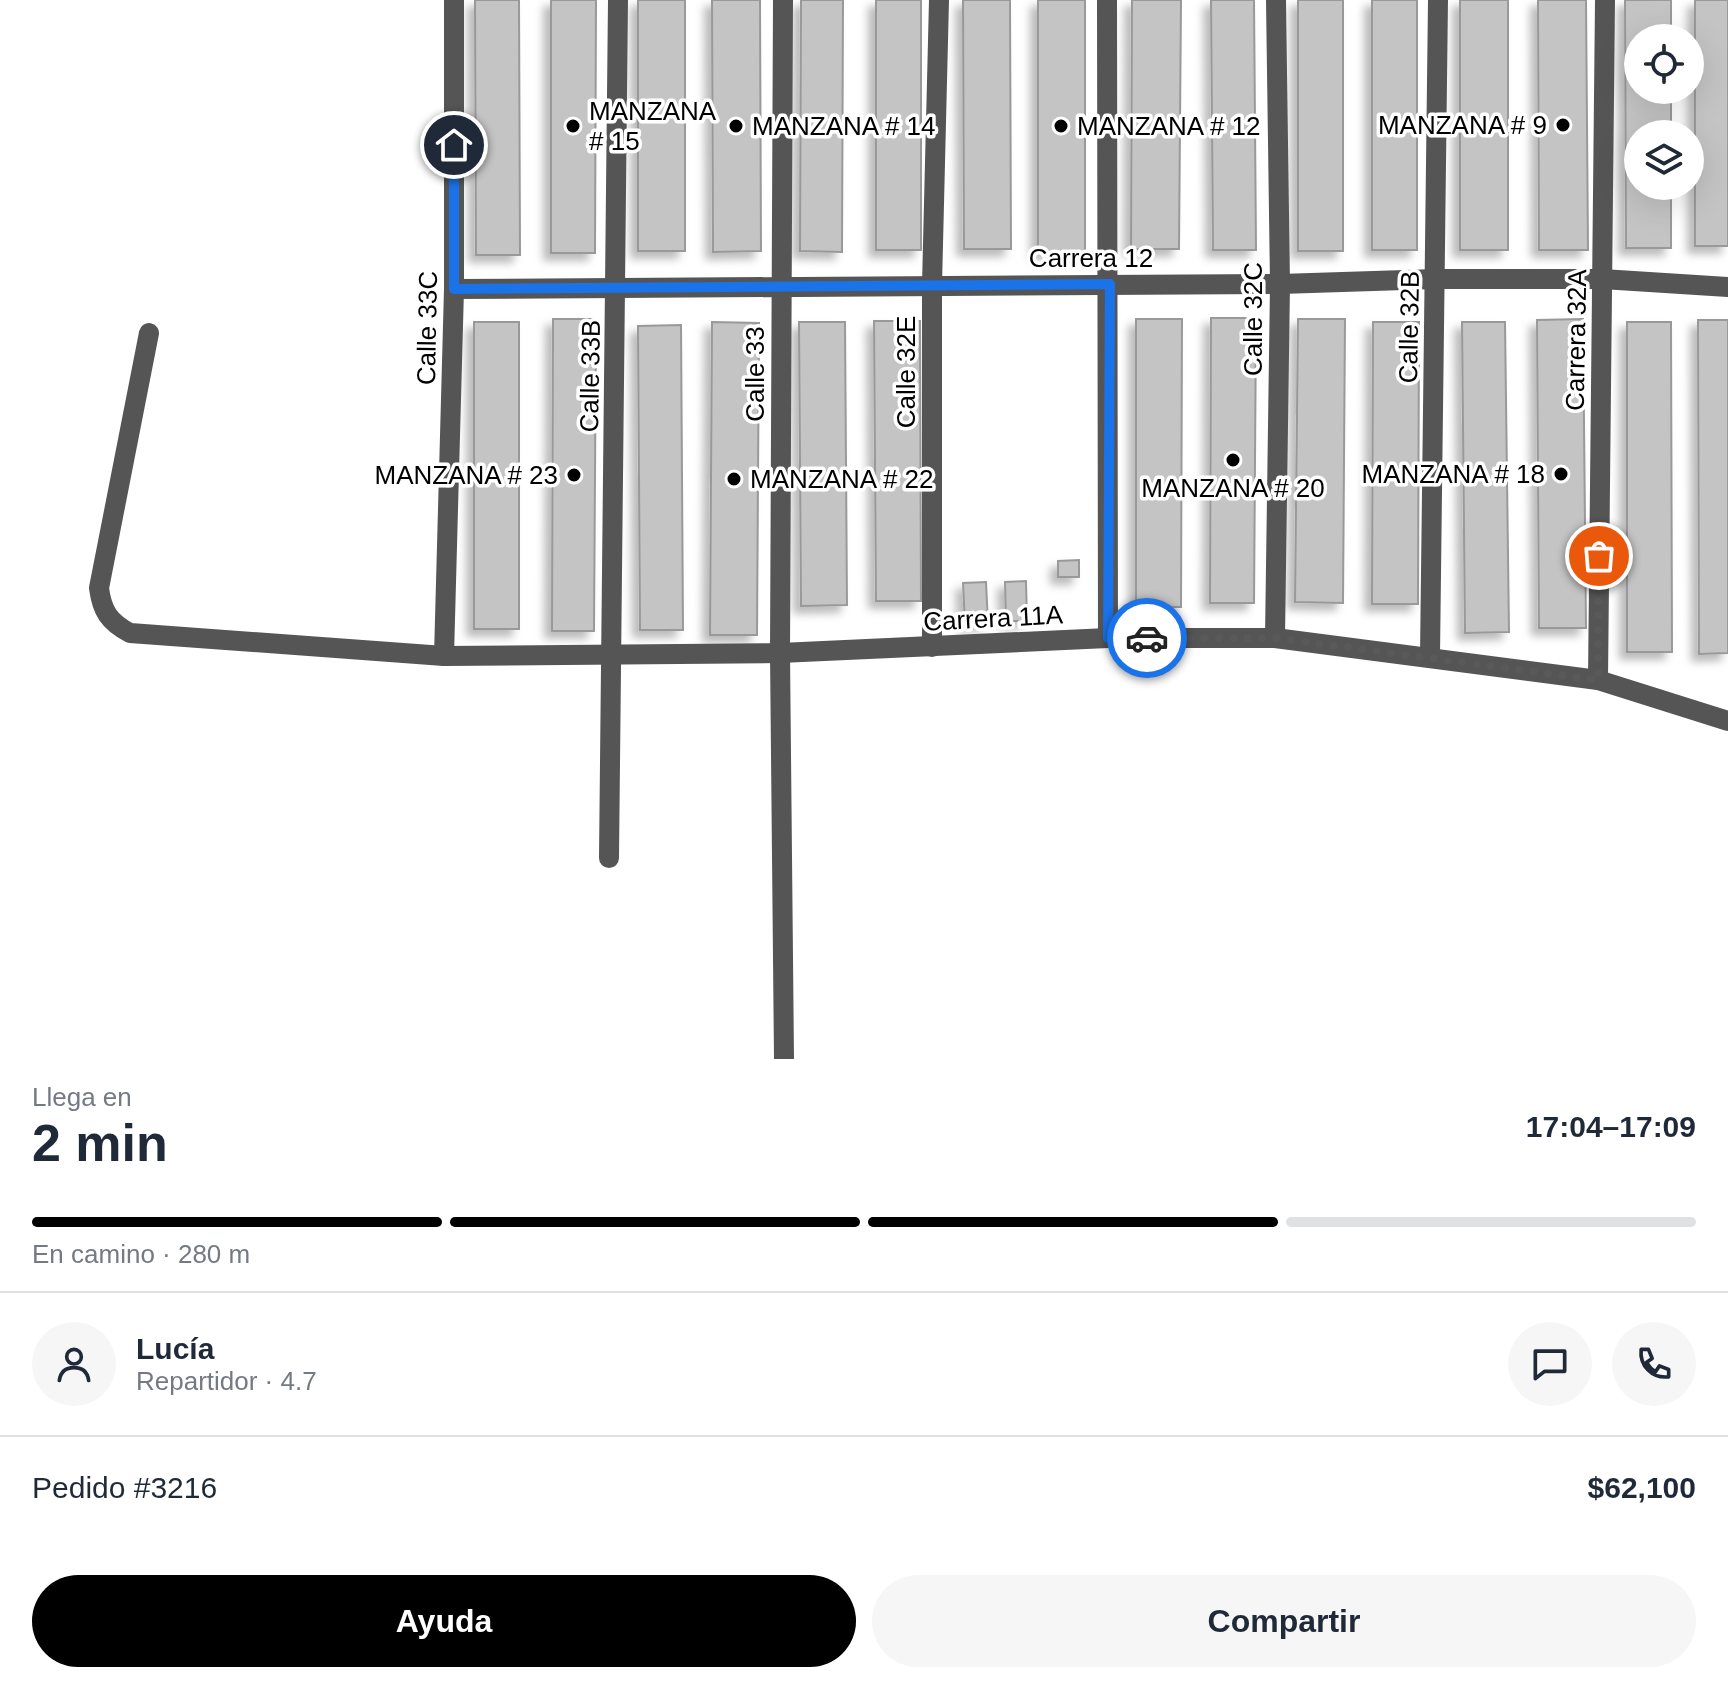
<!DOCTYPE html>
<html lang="es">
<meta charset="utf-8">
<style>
:root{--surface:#fff;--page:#f6f6f7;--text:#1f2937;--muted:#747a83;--line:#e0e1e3;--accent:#000}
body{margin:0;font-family:Arial,sans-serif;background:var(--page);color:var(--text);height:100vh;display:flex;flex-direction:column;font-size:30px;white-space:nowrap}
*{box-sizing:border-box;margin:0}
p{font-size:26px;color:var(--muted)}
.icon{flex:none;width:44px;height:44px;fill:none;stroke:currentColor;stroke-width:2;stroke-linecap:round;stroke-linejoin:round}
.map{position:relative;height:1059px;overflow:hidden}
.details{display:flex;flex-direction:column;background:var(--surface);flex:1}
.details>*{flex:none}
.tools{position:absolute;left:1624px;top:24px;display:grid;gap:16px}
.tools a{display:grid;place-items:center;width:80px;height:80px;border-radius:50%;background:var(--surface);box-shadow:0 8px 32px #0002;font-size:40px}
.pin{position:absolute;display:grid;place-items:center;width:68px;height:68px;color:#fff;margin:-34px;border:4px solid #fff;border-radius:50%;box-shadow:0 2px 8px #0007}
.courier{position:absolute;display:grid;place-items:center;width:80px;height:80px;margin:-40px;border:6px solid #1a73e8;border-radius:50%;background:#fff;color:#222;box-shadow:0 2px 10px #0007}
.summary em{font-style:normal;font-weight:700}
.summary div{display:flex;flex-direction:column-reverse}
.summary{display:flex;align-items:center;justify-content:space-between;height:136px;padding:0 32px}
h1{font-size:52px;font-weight:700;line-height:60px}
.bar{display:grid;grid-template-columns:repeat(4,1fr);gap:12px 8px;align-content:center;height:96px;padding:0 32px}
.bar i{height:10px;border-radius:6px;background:var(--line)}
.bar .current{background:var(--accent)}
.bar p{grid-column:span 4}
.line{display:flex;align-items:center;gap:20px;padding:0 32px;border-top:2px solid var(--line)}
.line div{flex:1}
.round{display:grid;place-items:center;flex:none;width:84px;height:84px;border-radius:42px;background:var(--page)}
.button{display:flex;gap:16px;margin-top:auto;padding:16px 32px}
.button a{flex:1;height:92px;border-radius:48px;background:var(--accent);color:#fff;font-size:32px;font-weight:700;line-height:92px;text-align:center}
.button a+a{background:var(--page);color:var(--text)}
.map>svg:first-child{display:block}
</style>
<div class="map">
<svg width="1728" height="1059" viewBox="0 0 1728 1059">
<defs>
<filter id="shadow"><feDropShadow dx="-7" dy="7" stdDeviation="4" flood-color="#0004"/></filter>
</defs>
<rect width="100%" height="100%" fill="#fff"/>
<g fill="#c4c4c4" stroke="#999" stroke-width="2" filter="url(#shadow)">
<polygon points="475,0 519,0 520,255 476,255"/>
<polygon points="551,0 596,0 595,253 551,253"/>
<rect x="638" y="0" width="47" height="251"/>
<polygon points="712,0 760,0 761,251 713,252"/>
<polygon points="801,0 843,0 842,252 800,251"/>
<rect x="876" y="0" width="45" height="250"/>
<polygon points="963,0 1010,0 1011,249 964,249"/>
<rect x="1038" y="0" width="47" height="252"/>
<polygon points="1132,0 1181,0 1179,249 1131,249"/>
<polygon points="1211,0 1254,0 1256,250 1213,250"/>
<rect x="1298" y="0" width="45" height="251"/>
<rect x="1372" y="0" width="45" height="250"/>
<rect x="1460" y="0" width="48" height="250"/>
<polygon points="1538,0 1586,0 1588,250 1539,250"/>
<polygon points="1625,0 1671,0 1671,38 1638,38 1638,90 1671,90 1671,134 1638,134 1638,186 1671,186 1671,248 1626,248"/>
<rect x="1695" y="0" width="33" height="246"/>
<polygon points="1211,318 1256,318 1254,603 1210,603"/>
<polygon points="553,319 596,319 594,631 552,631"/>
<polygon points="1136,319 1182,319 1181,607 1136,607"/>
<polygon points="1298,319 1345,319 1343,603 1295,602"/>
<polygon points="1583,319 1586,628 1539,628 1537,320"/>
<polygon points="1698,320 1728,320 1728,653 1699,654"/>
<polygon points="874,321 920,321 921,601 876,601"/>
<rect x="474" y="322" width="45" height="307"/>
<polygon points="712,322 759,323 757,635 710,635"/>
<polygon points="799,322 845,322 847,605 801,606"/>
<polygon points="1373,322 1419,322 1418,604 1372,604"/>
<polygon points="1462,322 1505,322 1509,632 1465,633"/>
<polygon points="1627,322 1671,322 1672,652 1627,652"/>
<polygon points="681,325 683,630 640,630 638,326"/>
<polygon points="1079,560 1079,577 1058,577 1058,561"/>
<polygon points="1026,581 1027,621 1006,621 1005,582"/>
<polygon points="986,582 988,623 965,624 963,583"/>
</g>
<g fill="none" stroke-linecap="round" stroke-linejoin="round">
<g stroke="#555" stroke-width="20">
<polyline points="783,0 780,653 784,1059"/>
<polyline points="1107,0 1108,638"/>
<polyline points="454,289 1280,284 1436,279 1602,279 1728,287"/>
<path d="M149,333L99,588C102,611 109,622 130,633L444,656L780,653L1108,638H1275L1598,680L1728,721"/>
<polyline points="1275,638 1280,284 1276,0"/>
<polyline points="932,647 932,285 939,0"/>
<polyline points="444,656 454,289 454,0"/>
<polyline points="1430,656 1438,0"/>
<polyline points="1598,680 1605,0"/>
<polyline points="609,858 618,0"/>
</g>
</g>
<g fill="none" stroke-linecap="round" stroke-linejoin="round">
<polyline stroke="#595959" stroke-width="8" stroke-dasharray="0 14.4" points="1147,638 1275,638 1598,680 1599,556"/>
<polyline stroke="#1a73e8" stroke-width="10" points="454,145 454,289 1110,284 1108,638 1147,638"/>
</g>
<g fill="#000" stroke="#fff" stroke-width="3">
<circle cx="1563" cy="125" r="8"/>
<circle cx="573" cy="126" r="8"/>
<circle cx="736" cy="126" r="8"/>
<circle cx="1061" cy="126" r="8"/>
<circle cx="1233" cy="460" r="8"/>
<circle cx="1561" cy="474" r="8"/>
<circle cx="574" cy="475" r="8"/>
<circle cx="734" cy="479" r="8"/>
</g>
<g text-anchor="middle" stroke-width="7" stroke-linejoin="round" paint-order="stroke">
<g font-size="26" fill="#000" stroke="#fff" text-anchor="start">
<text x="589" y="120">MANZANA<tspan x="589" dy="30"># 15</tspan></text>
<text x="1547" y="134" text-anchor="end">MANZANA # 9</text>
<text x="752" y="135">MANZANA # 14</text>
<text x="1077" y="135">MANZANA # 12</text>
<text x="1545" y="483" text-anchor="end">MANZANA # 18</text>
<text x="558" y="484" text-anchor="end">MANZANA # 23</text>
<text x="750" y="488">MANZANA # 22</text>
<text x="1233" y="497" text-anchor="middle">MANZANA # 20</text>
</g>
<g font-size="26" fill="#000" stroke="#fff">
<text x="1091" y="267">Carrera 12</text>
<text transform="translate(1253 319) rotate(-90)" y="9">Calle 32C</text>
<text transform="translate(1409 327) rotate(-89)" y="9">Calle 32B</text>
<text transform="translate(427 328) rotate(-89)" y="9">Calle 33C</text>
<text transform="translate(1576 340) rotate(-89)" y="9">Carrera 32A</text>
<text transform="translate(906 372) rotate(-90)" y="9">Calle 32E</text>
<text transform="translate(755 374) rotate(-90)" y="9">Calle 33</text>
<text transform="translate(590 376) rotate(-89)" y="9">Calle 33B</text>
<text transform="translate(993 618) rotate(-3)" y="9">Carrera 11A</text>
</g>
</g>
</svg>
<div class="tools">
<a><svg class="icon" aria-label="locate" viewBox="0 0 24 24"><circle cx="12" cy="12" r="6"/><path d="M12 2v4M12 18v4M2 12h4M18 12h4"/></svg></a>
<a><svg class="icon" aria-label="layers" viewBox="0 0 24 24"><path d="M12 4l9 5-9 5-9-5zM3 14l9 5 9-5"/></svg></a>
</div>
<div class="pin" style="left:1599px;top:556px;background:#ea580c"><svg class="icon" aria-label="bag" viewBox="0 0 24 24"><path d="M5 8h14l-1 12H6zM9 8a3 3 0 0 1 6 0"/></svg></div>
<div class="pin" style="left:454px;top:145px;background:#1f2937"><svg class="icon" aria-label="home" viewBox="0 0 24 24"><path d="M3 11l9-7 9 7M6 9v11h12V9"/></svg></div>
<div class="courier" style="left:1147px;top:638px"><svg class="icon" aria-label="car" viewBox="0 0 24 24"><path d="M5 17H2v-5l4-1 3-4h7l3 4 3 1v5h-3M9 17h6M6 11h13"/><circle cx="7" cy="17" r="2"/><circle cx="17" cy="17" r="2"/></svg></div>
</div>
<section class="details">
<div class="summary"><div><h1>2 min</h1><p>Llega en</p></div><em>17:04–17:09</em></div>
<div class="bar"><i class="current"></i><i class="current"></i><i class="current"></i><i></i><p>En camino · 280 m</p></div>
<div class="line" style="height:144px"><a class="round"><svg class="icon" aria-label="person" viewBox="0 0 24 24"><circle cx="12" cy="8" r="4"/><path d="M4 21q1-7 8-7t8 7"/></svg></a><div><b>Lucía</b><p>Repartidor · 4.7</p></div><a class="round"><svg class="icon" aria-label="chat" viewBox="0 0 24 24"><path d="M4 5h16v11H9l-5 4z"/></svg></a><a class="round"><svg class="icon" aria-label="phone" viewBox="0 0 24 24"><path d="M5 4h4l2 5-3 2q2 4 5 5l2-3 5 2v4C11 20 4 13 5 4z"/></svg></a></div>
<div class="line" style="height:104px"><div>Pedido #3216</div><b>$62,100</b></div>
<div class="button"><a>Ayuda</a><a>Compartir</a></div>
</section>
